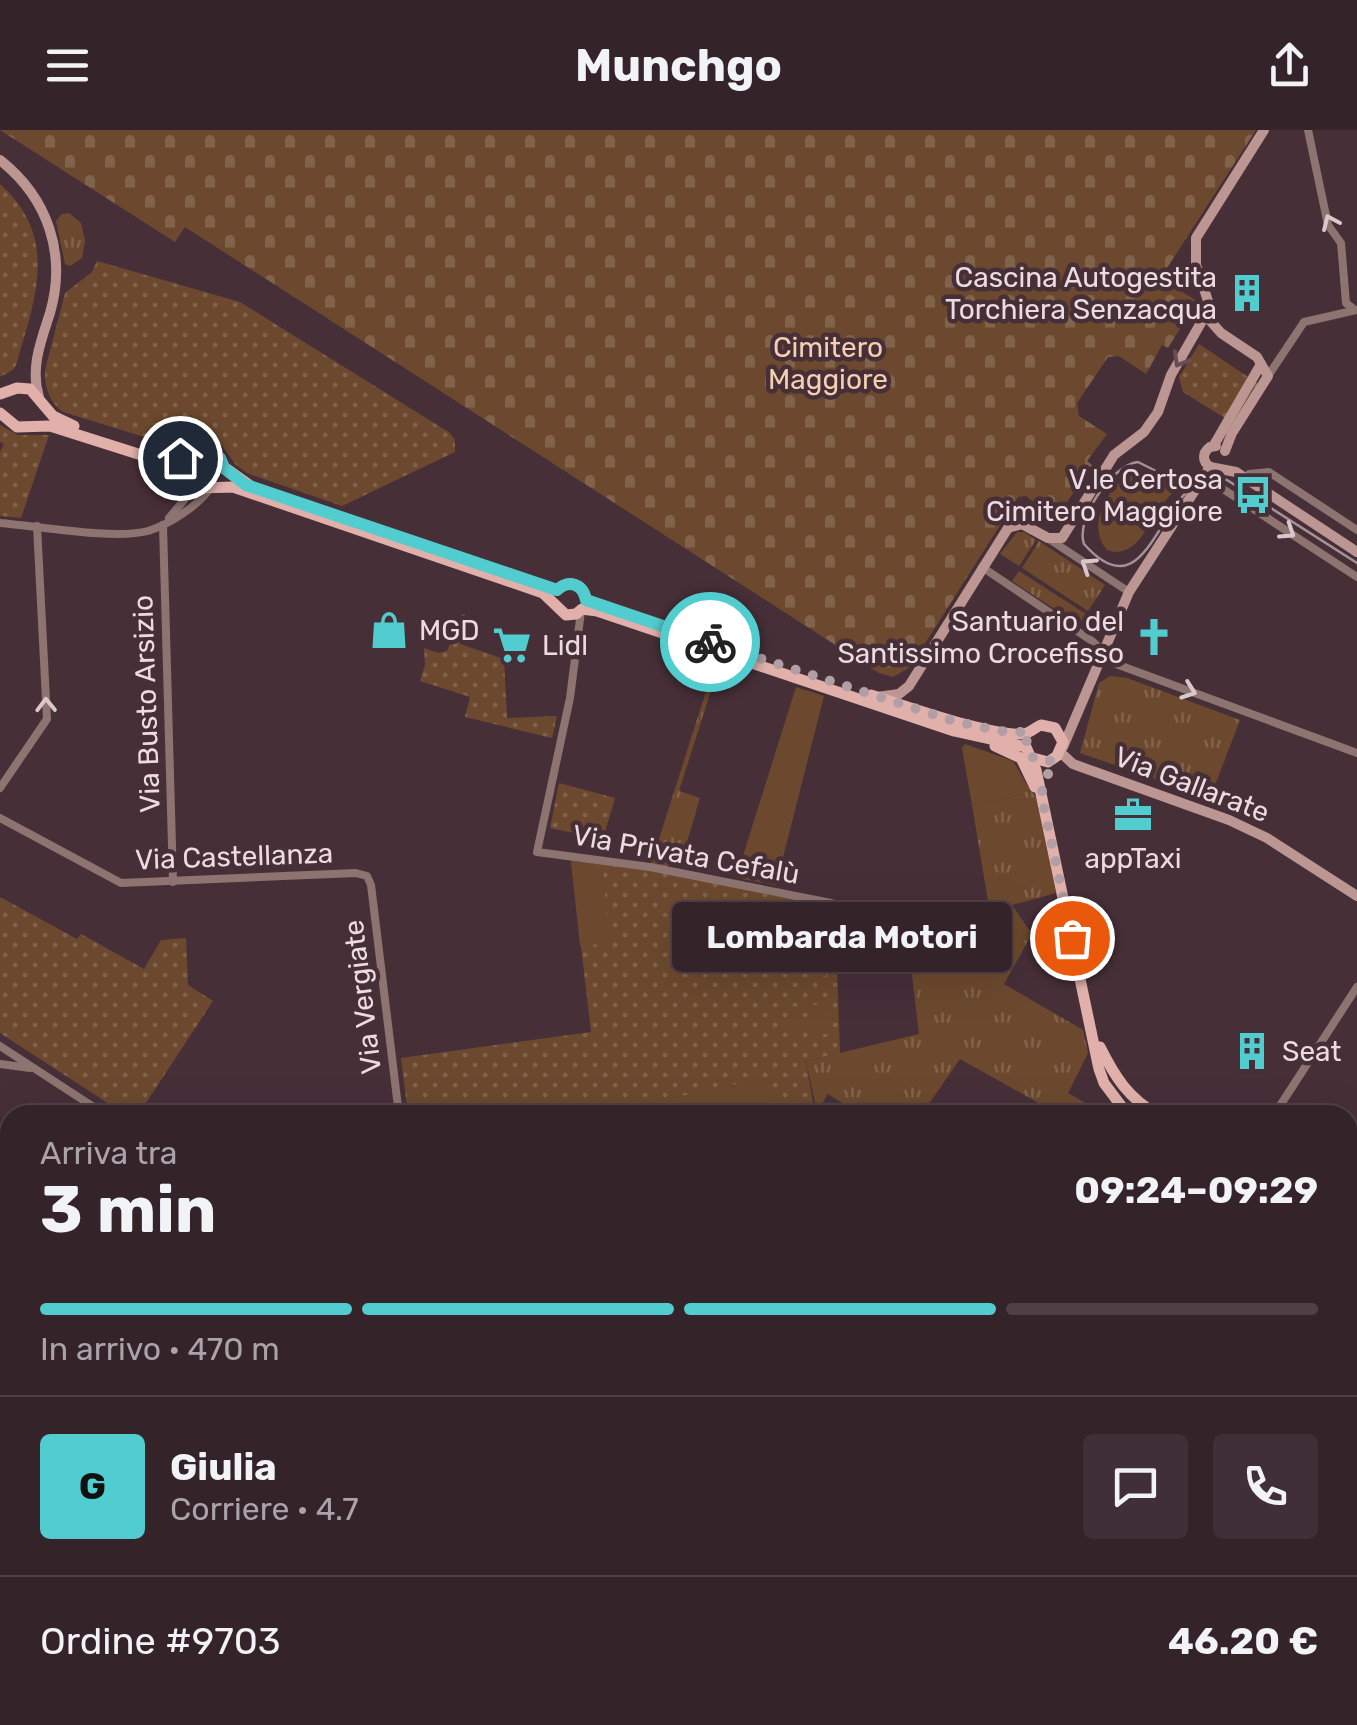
<!DOCTYPE html>
<html lang="it">
<meta charset="utf-8">
<style>
:root{--surface:#35232a;--page:#402f36;--text:#f1f3f6;--muted:#aaa4a8;--line:#4f4047;--accent:#52cdcf}
body{margin:0;font-family:Rubik,sans-serif;background:var(--page);color:var(--text);height:100vh;display:flex;flex-direction:column;font-size:38px;white-space:nowrap}
*{box-sizing:border-box;margin:0}
p{font-size:32px;color:var(--muted)}
.icon{flex:none;width:55px;height:55px;fill:none;stroke:currentColor;stroke-width:2;stroke-linecap:round;stroke-linejoin:round}
.map{position:relative;flex:1;overflow:hidden}
.drawer{position:absolute;left:0px;top:975px;width:1358px;height:620px;display:flex;flex-direction:column;background:var(--surface);border-radius:30px 30px 0 0;box-shadow:0 10px 40px #0002,0 0 0 2px var(--line)}
.drawer>*{flex:none}
.pin{position:absolute;display:grid;place-items:center;width:85px;height:85px;color:#fff;margin:-42px;border:5px solid #fff;border-radius:50%;box-shadow:0 2px 10px #0007}
.courier{position:absolute;display:grid;place-items:center;width:100px;height:100px;margin:-50px;border:8px solid #52cdcf;border-radius:50%;background:#fff;color:#222;box-shadow:0 2px 12px #0007}
.bubble{position:absolute;height:70px;border-radius:10px;background:var(--surface);box-shadow:0 10px 40px #0002,0 0 0 2px var(--line);font-size:32px;font-weight:700;line-height:70px;text-align:center}
.headline em{font-style:normal;font-weight:700}
.headline div{display:flex;flex-direction:column-reverse}
.headline{display:flex;align-items:center;justify-content:space-between;height:170px;padding:0 40px}
h1{font-size:65px;font-weight:700;line-height:75px}
.bar{display:grid;grid-template-columns:repeat(4,1fr);gap:15px 10px;align-content:center;height:120px;padding:0 40px}
.bar i{height:12px;border-radius:8px;background:var(--line)}
.bar .active{background:var(--accent)}
.bar p{grid-column:span 4}
.line{display:flex;align-items:center;gap:25px;padding:0 40px;border-top:2px solid var(--line)}
.line div{flex:1}
.round{display:grid;place-items:center;flex:none;width:105px;height:105px;border-radius:10px;background:var(--page)}
header{display:flex;justify-content:space-between;align-items:center;height:130px;padding:0 40px;background:var(--surface);font-size:45px;font-weight:700}
.map>svg:first-child{display:block}
</style>
<header><svg class="icon" aria-label="menu" viewBox="0 0 24 24"><path d="M4 6h16M4 12h16M4 18h16"/></svg>Munchgo<svg class="icon" aria-label="share" viewBox="0 0 24 24"><path d="M12 15V3M7 8l5-5 5 5M5 13v7h14v-7"/></svg></header>
<div class="map">
<svg width="1357" height="1595" viewBox="0 0 1357 1595">
<defs>
<pattern id="grass-tufts" width="24" height="20" patternUnits="userSpaceOnUse" patternTransform="scale(2.5)"><rect width="24" height="20" fill="#6c492e"/><path d="M3 7l-1-3M5 7V3M7 7l1-3M15 17l-1-3M17 17v-4M19 17l1-3" fill="none" stroke="#81634c"/></pattern>
<pattern id="cemetery-stones" width="16" height="16" patternUnits="userSpaceOnUse" patternTransform="scale(2.5)"><rect width="16" height="16" fill="#6c492e"/><path d="M2 7V4a2 2 0 0 1 4 0v3zM10 15v-3a2 2 0 0 1 4 0v3z" fill="#81634c"/></pattern>
<pattern id="park-dots" width="8" height="8" patternUnits="userSpaceOnUse" patternTransform="scale(2.5)"><rect width="8" height="8" fill="#6c492e"/><path d="M2 2h.1M6 6h.1" fill="none" stroke="#81634c" stroke-width="1.8" stroke-linecap="round"/></pattern>
</defs>
<rect width="100%" height="100%" fill="#472f38"/>
<g fill="url(#grass-tufts)">
<polygon points="69,83 81,93 85,111 82,128 70,136 65,134 56,91 62,84"/>
<polygon points="1017,402 1024,402 1036,410 1019,436 1000,424"/>
<polygon points="1039,411 1105,455 1088,481 1022,438"/>
<polygon points="1019,441 1086,484 1079,495 1012,451"/>
<polygon points="716,530 720,532 679,661 700,668 682,729 670,728 668,737 651,734"/>
<polygon points="1110,546 1127,548 1240,590 1210,668 1080,623 1099,553"/>
<polygon points="1030,660 1036,667 1056,763 1012,775 1032,804 1004,854 1083,900 1088,923 1068,963 1106,985 1060,985 960,929 921,985 861,985 828,964 817,982 806,931 919,904 912,845 987,833 978,773 988,771 972,675 1011,668"/>
<polygon points="10,1199 10,1242 0,1236 0,1201"/>
</g>
<polygon fill="url(#cemetery-stones)" points="0,0 1256,0 1167,138 1170,145 1180,150 1176,158 1197,171 1168,218 1162,215 1146,244 1119,226 1108,227 1077,273 1079,286 1107,304 1087,331 1092,335 1061,381 1041,367 1036,374 1026,366 1018,367 910,537 893,547 879,543 185,97 175,112"/>
<g fill="url(#park-dots)">
<path d="M0,54C60,108 35,169 16,235L13,240L0,247Z"/>
<path d="M97,131L240,172L450,303L455,310V322L342,376L247,343L235,334L218,310L202,308L177,317L63,282C50,273 44,257 45,240L65,163L92,142Z"/>
<polygon points="1199,214 1260,255 1236,295 1183,262 1179,247"/>
<polygon points="0,295 18,305 49,305 21,388 0,386 0,322 4,314 0,312"/>
<polygon points="462,484 469,487 460,514 504,529 507,588 557,586 552,608 465,587 470,567 420,551 425,535 424,518 438,523 447,521"/>
<polygon points="559,653 615,668 603,709 550,698"/>
<polygon points="571,731 648,740 835,777 840,923 806,931 815,985 600,985 599,980 584,985 408,985 401,928 591,902"/>
<polygon points="0,767 77,809 81,804 144,839 161,810 186,808 188,855 213,871 138,985 126,985 0,903"/>
<polygon points="0,1051 10,1056 10,1170 0,1172"/>
<polygon points="8,1460 10,1462 10,1519 0,1518 0,1474"/>
<polygon points="100,1585 200,1585 194,1595 122,1595"/>
<polygon points="686,1585 731,1585 748,1595 680,1595"/>
<polygon points="791,1585 991,1585 998,1590 995,1595 809,1595"/>
</g>
<g fill="#6c492e">
<path d="M1151,341L1186,354C1153,366 1145,434 1107,420C1086,395 1107,362 1127,344Z"/>
<polygon points="796,557 824,566 776,755 736,748"/>
<polygon points="965,614 1013,631 1030,660 1011,668 972,675 962,618"/>
<polygon points="571,731 603,734 609,813 580,816"/>
<polygon points="978,773 988,833 912,845 905,785"/>
<polygon points="811,817 825,817 826,846 812,847"/>
<polygon points="827,874 827,904 813,904 813,875"/>
<polygon points="802,876 803,906 789,906 788,877"/>
<polygon points="767,947 775,985 639,985 637,976"/>
</g>
<g fill="none" stroke-linecap="round" stroke-linejoin="round">
<g stroke="#8d7471" stroke-width="8">
<polyline points="1308,0 1328,95 1341,113 1346,173 1355,180"/>
<polyline points="1268,246 1304,192 1357,180"/>
<polyline points="1244,348 1249,344 1269,342 1357,400"/>
<polyline points="1196,360 1209,356 1220,357 1357,447"/>
<polyline points="169,388 185,369 188,349"/>
<path d="M0,393C38,396 114,410 148,401C170,394 198,376 211,357"/>
<polyline points="163,395 173,752"/>
<polyline points="1049,409 1129,462"/>
<polyline points="982,437 1092,511 1116,534 1357,623"/>
<polyline points="581,481 570,568 537,722 650,737 831,773"/>
<polyline points="0,658 47,589 37,396"/>
<polyline points="0,688 121,753 356,743 367,746 371,755 399,985"/>
<polyline points="0,916 106,985"/>
<polyline points="0,934 30,938"/>
<polyline points="1274,985 1357,857"/>
<polyline points="0,1181 10,1179"/>
<polyline points="0,1196 10,1194"/>
<polyline points="1348,1279 1357,1284"/>
<polyline points="1348,1410 1357,1385"/>
<polyline points="0,1454 10,1439"/>
<polyline points="96,1585 110,1594"/>
<polyline points="232,1585 245,1595"/>
<polyline points="449,1585 460,1595"/>
<polyline points="473,1585 481,1595"/>
<polyline points="749,1585 768,1595"/>
<polyline points="771,1585 789,1595"/>
<polyline points="1017,1585 1045,1595"/>
<polyline points="665,1595 671,1585"/>
<polyline points="1002,1595 1008,1585"/>
</g>
<g stroke="#bc9692" stroke-width="10">
<path d="M0,30C48,68 67,124 50,183C41,211 30,238 39,267"/>
<polyline points="1206,186 1221,203 1257,227 1268,246 1232,303 1225,321"/>
<polyline points="1214,315 1261,234"/>
<polyline points="1210,337 1236,342 1357,422"/>
<path d="M1210,337C1202,331 1202,323 1210,317L1216,316"/>
<polyline points="877,567 899,564 909,556 1008,398 1022,394 1048,408 1062,408 1114,325 1144,302 1158,282 1171,245 1210,177 1196,135 1196,108 1264,0"/>
<polyline points="1063,617 1129,462 1210,337"/>
<polyline points="1060,622 1073,634 1229,690 1267,708 1357,766"/>
</g>
<g stroke="#e1b0aa" stroke-width="11">
<polyline points="0,264 17,258 30,259 53,286 74,296"/>
<polyline points="0,283 17,297 50,296 176,336 198,358 233,357 543,463 566,485 576,484 582,479 597,481 954,601 1026,617 1036,640 1099,939 1104,953 1128,985"/>
<polyline points="158,324 179,328 202,320 212,321 220,328 224,337 252,357"/>
<path d="M540,454L557,460C569,449 584,454 586,470L607,477"/>
<path d="M871,565C900,574 1003,611 1027,603C1032,601 1036,597 1041,595L1055,598L1063,612L1057,626L1048,632L1033,628"/>
<polyline points="995,616 1021,628 1035,657"/>
<path d="M1100,917C1115,947 1128,968 1158,985"/>
<polyline points="1348,1094 1357,1099"/>
<polyline points="1348,1115 1357,1120"/>
</g>
<path stroke="#a59299" stroke-width="2.5" d="M1202,352C1158,367 1146,484 1084,414C1075,389 1112,335 1138,332L1176,351L1209,347L1227,350L1357,433"/>
</g>
<defs><path id="oneway-chevron" d="M-2-3.5L2.5 0L-2 3.5" fill="none" stroke-width="1.6" stroke-linecap="round" stroke-linejoin="round" transform="scale(2.5)"/></defs>
<g stroke="#d9c7cb">
<use href="#oneway-chevron" transform="translate(1330 92) rotate(-114)"/>
<use href="#oneway-chevron" transform="translate(1288 402) rotate(33)"/>
<use href="#oneway-chevron" transform="translate(1088 435) rotate(-147)"/>
<use href="#oneway-chevron" transform="translate(1189 561) rotate(20)"/>
<use href="#oneway-chevron" transform="translate(46 575) rotate(-91)"/>
</g>
<use stroke="#6a4e53" href="#oneway-chevron" transform="translate(1180 230) rotate(120)"/>
<g fill="none" stroke-linecap="round" stroke-linejoin="round">
<path stroke="#b29fa6" stroke-width="10" stroke-dasharray="0 18" d="M710,512L957,592L1006,602H1029C1021,621 1033,635 1053,630L1041,664L1072,808"/>
<path stroke="#52cdcf" stroke-width="12" d="M180,328L209,320L220,328L224,338L246,355L557,460C569,449 583,454 586,470L710,512"/>
</g>
<defs>
<g id="building-bare" transform="scale(3)"><path d="M-4-6H4V6H1V3H-1V6H-4ZM-2.5-4.3h1.7v1.8h-1.7ZM.8-4.3h1.7v1.8H.8ZM-2.5-1h1.7V.8h-1.7ZM.8-1h1.7V.8H.8Z" fill="#52cdcf" stroke="#472f38" stroke-width="2.5" paint-order="stroke"/></g>
<g id="bus-bare" transform="scale(3)"><path d="M-5-6H5V4H4V6H2V4H-2V6H-4V4H-5ZM-3.5-4V0h7V-4ZM-3.5 1.2v1.5H-2V1.2ZM2 1.2v1.5H3.5V1.2Z" fill="#52cdcf" stroke="#472f38" stroke-width="2.5" paint-order="stroke"/></g>
<g id="shop-bare" transform="scale(3)"><path d="M-5-2.5h2.3a2.7 3.5 0 0 1 5.4 0H5L5.5 6h-11ZM-1.5-2.5h3a1.5 2.3 0 0 0-3 0Z" fill="#52cdcf" stroke="#472f38" stroke-width="2.5" paint-order="stroke"/></g>
<g id="church-bare" transform="scale(3)"><path d="M-1.2-6h2.4v3.5h3.3v2.4h-3.3V6h-2.4V-.1h-3.3v-2.4h3.3Z" fill="#52cdcf" stroke="#472f38" stroke-width="2.5" paint-order="stroke"/></g>
<g id="supermarket-bare" transform="scale(3)"><path d="M-6-5.5h2.5l.6 2H6L4.5 2H-2.5L-4.4-4H-6ZM-1.5 3.2a1.3 1.3 0 1 0 .1 0ZM3 3.2a1.3 1.3 0 1 0 .1 0Z" fill="#52cdcf" stroke="#472f38" stroke-width="2.5" paint-order="stroke"/></g>
<g id="office-bare" transform="scale(3)"><path d="M-6-3h4V-5.5h4V-3h4V5H-6ZM-1-4.5V-3h2v-1.5ZM-6 0V1H6V0Z" fill="#52cdcf" stroke="#472f38" stroke-width="2.5" paint-order="stroke"/></g>
</defs>
<g fill-rule="evenodd">
<use href="#building-bare" x="1247" y="163"/>
<use href="#bus-bare" x="1253" y="365"/>
<use href="#shop-bare" x="389" y="500"/>
<use href="#church-bare" x="1154" y="507"/>
<use href="#supermarket-bare" x="512" y="515"/>
<use href="#office-bare" x="1133" y="685"/>
<use href="#building-bare" x="1252" y="921"/>
</g>
<g text-anchor="middle" stroke-width="9" stroke-linejoin="round" paint-order="stroke">
<g font-size="28" fill="#ecdce1" stroke="#472f38" text-anchor="end">
<text x="1217" y="157">Cascina Autogestita<tspan x="1217" dy="32">Torchiera Senzacqua</tspan></text>
<text x="1223" y="359">V.le Certosa<tspan x="1223" dy="32">Cimitero Maggiore</tspan></text>
<text x="1124" y="501">Santuario del<tspan x="1124" dy="32">Santissimo Crocefisso</tspan></text>
<text x="419" y="510" text-anchor="start">MGD</text>
<text x="542" y="525" text-anchor="start">Lidl</text>
<text x="1133" y="738" text-anchor="middle">appTaxi</text>
<text x="1282" y="931" text-anchor="start">Seat</text>
</g>
<g font-size="28" fill="#f6ceb1" stroke="#472f38">
<text x="828" y="227">Cimitero<tspan x="828" dy="32">Maggiore</tspan></text>
</g>
<g font-size="28" fill="#ecdce1" stroke="#472f38">
<text transform="translate(146 574) rotate(-92)" y="10">Via Busto Arsizio</text>
<text transform="translate(1192 654) rotate(21)" y="10">Via Gallarate</text>
<text transform="translate(686 724) rotate(10)" y="10">Via Privata Cefalù</text>
<text transform="translate(234 726) rotate(-2)" y="10">Via Castellanza</text>
<text transform="translate(362 867) rotate(-97)" y="10">Via Vergiate</text>
</g>
</g>
</svg>
<div class="pin" style="left:1072px;top:808px;background:#ea580c"><svg class="icon" aria-label="bag" viewBox="0 0 24 24"><path d="M5 8h14l-1 12H6zM9 8a3 3 0 0 1 6 0"/></svg></div>
<div class="pin" style="left:180px;top:328px;background:#1f2937"><svg class="icon" aria-label="home" viewBox="0 0 24 24"><path d="M3 11l9-7 9 7M6 9v11h12V9"/></svg></div>
<div class="courier" style="left:710px;top:512px"><svg class="icon" aria-label="bike" viewBox="0 0 24 24"><circle cx="6" cy="16" r="4"/><circle cx="18" cy="16" r="4"/><path d="M6 16l4-8h5l3 8M10 8l3 8H6M13 5h3"/></svg></div>
<div class="bubble" style="left:672px;top:772px;width:340px">Lombarda Motori</div>
<section class="drawer">
<div class="headline"><div><h1>3 min</h1><p>Arriva tra</p></div><em>09:24–09:29</em></div>
<div class="bar"><i class="active"></i><i class="active"></i><i class="active"></i><i></i><p>In arrivo · 470 m</p></div>
<div class="line" style="height:180px"><b class="round" style="background:var(--accent);color:#111">G</b><div><b>Giulia</b><p>Corriere · 4.7</p></div><a class="round"><svg class="icon" aria-label="chat" viewBox="0 0 24 24"><path d="M4 5h16v11H9l-5 4z"/></svg></a><a class="round"><svg class="icon" aria-label="phone" viewBox="0 0 24 24"><path d="M5 4h4l2 5-3 2q2 4 5 5l2-3 5 2v4C11 20 4 13 5 4z"/></svg></a></div>
<div class="line" style="height:130px"><div>Ordine #9703</div><b>46.20 €</b></div>
</section>
</div>
